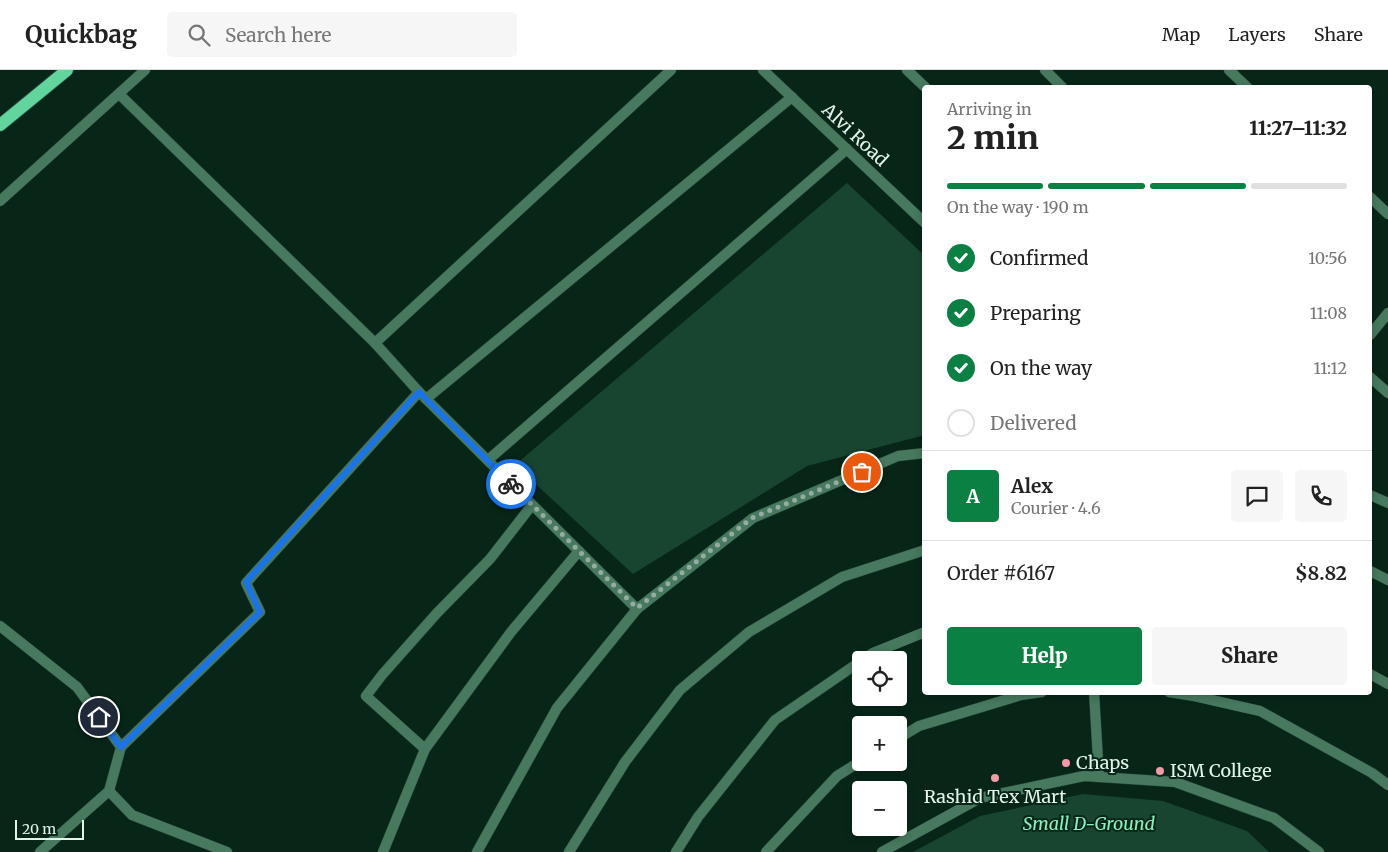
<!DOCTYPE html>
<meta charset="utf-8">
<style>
:root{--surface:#fff;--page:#f6f6f6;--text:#222;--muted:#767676;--line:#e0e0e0;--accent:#0b8043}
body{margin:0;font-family:Merriweather,serif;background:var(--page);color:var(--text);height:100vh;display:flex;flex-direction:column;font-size:19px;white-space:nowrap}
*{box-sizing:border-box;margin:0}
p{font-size:16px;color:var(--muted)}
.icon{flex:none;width:28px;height:28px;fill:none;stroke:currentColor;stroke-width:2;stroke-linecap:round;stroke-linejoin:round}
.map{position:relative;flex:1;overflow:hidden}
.side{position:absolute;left:922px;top:15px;width:450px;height:610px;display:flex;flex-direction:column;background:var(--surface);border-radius:5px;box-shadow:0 2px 8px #0003}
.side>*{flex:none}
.buttons{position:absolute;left:852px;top:581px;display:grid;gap:10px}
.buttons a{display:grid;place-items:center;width:55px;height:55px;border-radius:5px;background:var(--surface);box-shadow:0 2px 8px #0003;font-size:25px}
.scale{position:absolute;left:15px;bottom:12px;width:69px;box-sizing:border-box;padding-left:5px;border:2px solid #e3f4ea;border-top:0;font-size:14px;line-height:18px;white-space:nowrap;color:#e3f4ea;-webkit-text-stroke:4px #072618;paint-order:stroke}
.pin{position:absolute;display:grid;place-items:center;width:42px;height:42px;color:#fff;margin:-21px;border:2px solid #fff;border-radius:50%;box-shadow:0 1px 5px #0007}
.courier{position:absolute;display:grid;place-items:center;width:50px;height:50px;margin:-25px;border:4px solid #1a73e8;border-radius:50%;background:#fff;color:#222;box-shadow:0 1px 6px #0007}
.overview em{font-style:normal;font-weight:800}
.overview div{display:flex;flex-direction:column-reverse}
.overview{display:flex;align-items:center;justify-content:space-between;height:85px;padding:0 25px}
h1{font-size:32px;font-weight:800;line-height:38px}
.bar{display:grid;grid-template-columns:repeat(4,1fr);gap:8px 5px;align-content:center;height:60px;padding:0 25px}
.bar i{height:6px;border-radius:4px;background:var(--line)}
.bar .selected{background:var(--accent)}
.bar p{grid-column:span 4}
.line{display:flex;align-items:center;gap:12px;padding:0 25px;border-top:1px solid var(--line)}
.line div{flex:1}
.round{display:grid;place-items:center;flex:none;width:52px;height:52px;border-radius:5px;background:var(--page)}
ol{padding:0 25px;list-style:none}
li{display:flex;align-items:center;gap:15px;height:55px}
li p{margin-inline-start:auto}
li .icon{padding:5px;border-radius:50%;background:var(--accent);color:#fff;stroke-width:4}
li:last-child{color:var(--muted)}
li i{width:28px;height:28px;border:2px solid var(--line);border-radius:50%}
.action{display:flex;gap:10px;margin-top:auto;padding:10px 25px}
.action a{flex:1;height:58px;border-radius:5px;background:var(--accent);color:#fff;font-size:20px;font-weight:800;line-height:58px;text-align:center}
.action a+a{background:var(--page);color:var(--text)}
header{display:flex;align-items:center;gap:30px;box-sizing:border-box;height:70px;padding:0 25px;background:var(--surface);border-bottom:1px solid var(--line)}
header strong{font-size:24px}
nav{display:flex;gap:28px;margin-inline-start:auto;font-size:18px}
.search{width:350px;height:45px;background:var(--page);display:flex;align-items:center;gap:12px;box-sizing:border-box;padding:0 18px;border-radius:5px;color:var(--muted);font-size:19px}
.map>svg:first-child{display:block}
</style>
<header>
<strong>Quickbag</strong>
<div class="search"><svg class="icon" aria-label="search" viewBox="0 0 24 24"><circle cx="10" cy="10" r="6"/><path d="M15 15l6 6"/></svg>Search here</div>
<nav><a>Map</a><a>Layers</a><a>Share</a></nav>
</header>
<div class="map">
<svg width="1388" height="782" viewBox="0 0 1388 782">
<rect width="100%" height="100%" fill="#072618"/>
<g fill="#184530">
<polygon points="847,113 925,186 925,365 807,396 633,504 515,395"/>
<polygon points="1083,724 1163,731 1247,761 1269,782 913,782 980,746"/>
</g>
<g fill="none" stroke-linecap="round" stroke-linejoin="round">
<g stroke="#264335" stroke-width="11">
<g id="lane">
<polyline points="1370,501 1388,510"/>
<polyline points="1169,622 1194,626 1260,641 1372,703 1388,715"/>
<polyline points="899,668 919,656 1021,625 1042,622"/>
<polyline points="425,679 366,626 382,605 437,543 490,489 532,435"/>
<polyline points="569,782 625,692 680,620 749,562 842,507 925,480"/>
<polyline points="766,782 837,706 861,691"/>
</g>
</g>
<g stroke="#264335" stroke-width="11">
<g id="street">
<polyline points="763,0 925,153"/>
<polyline points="907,0 926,18"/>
<polyline points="1045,0 1063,18"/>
<polyline points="1229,0 1248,18"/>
<polyline points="119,24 375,273 419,322 637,539"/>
<polyline points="1370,127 1388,144"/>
<polyline points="0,131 145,0"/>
<polyline points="1370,265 1388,243"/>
<polyline points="375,273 671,0"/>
<polyline points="1370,307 1388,323"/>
<polyline points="426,329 792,27"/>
<polyline points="488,390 847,79"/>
<polyline points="1370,425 1388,433"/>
<polyline points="0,556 77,617 121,677 109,721 40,782"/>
<polyline points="862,590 873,583 925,562"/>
<polyline points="1370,604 1388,614"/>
<polyline points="1094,622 1099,707"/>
<polyline points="121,677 260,542 246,513 419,322"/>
<polyline points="109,721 132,745 227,782"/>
<polyline points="383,782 425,679 511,562 579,481"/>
<polyline points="477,782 557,638 637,539 753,448 898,386 925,383"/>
<polyline points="676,782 698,747 775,650 861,591"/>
<polyline points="882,782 980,728 1084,706 1175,712 1274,748 1319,782"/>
</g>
</g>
<g stroke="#264335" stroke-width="14">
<polyline id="primary" points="0,55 67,0"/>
</g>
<use href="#lane" stroke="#46795e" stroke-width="10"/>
<use href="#street" stroke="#46795e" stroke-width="10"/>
<use href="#primary" stroke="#62d49d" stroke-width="12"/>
</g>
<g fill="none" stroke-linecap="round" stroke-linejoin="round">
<polyline stroke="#96aca0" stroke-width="5" stroke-dasharray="0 9" points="511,414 637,538 752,448 862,402"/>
<polyline stroke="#1a73e8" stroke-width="6" points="99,647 121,677 260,542 246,512 419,322 511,414"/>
</g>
<g fill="#f39aa7" stroke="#072618" stroke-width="2">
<circle cx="1066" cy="693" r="5"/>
<circle cx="1160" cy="701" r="5"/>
<circle cx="995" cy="708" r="5"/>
</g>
<g text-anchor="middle" stroke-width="4" stroke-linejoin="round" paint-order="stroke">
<g font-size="18" fill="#e3f4ea" stroke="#072618">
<text transform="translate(855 65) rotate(43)" y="6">Alvi Road</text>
</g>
<g font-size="18" fill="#e3f4ea" stroke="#072618" text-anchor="start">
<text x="1076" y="699">Chaps</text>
<text x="1170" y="707">ISM College</text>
<text x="995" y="733" text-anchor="middle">Rashid Tex Mart</text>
</g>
<g font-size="18" font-style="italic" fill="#88f2bc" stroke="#072618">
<text x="1089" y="760">Small D-Ground</text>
</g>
</g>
</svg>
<div class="buttons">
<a><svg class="icon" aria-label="locate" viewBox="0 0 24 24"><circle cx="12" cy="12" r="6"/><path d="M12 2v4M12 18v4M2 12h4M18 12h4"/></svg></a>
<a>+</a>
<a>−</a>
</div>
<div class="scale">20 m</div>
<div class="pin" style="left:862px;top:402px;background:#ea580c"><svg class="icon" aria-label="bag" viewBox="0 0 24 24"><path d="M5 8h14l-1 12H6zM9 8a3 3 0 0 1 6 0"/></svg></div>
<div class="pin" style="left:99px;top:647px;background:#1f2937"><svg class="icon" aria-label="home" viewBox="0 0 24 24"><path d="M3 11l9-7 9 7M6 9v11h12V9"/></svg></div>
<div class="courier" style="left:511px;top:414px"><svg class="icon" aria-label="bike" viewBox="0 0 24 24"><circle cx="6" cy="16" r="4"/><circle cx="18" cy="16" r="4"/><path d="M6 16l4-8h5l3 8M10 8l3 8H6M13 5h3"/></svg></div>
<section class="side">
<div class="overview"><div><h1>2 min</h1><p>Arriving in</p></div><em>11:27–11:32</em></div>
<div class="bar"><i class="selected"></i><i class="selected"></i><i class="selected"></i><i></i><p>On the way · 190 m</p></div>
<ol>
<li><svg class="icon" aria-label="check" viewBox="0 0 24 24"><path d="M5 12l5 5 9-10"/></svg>Confirmed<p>10:56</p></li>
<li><svg class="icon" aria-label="check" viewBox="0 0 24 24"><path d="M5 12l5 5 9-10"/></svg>Preparing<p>11:08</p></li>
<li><svg class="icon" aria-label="check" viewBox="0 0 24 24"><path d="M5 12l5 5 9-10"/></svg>On the way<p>11:12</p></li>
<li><i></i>Delivered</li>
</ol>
<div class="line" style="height:90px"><b class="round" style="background:var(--accent);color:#fff">A</b><div><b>Alex</b><p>Courier · 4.6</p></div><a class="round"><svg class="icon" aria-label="chat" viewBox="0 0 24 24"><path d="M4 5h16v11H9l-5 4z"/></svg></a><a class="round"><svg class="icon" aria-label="phone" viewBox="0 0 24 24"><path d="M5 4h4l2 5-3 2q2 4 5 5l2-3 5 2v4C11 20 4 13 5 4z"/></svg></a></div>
<div class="line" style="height:65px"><div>Order #6167</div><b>$8.82</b></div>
<div class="action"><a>Help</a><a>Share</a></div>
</section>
</div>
